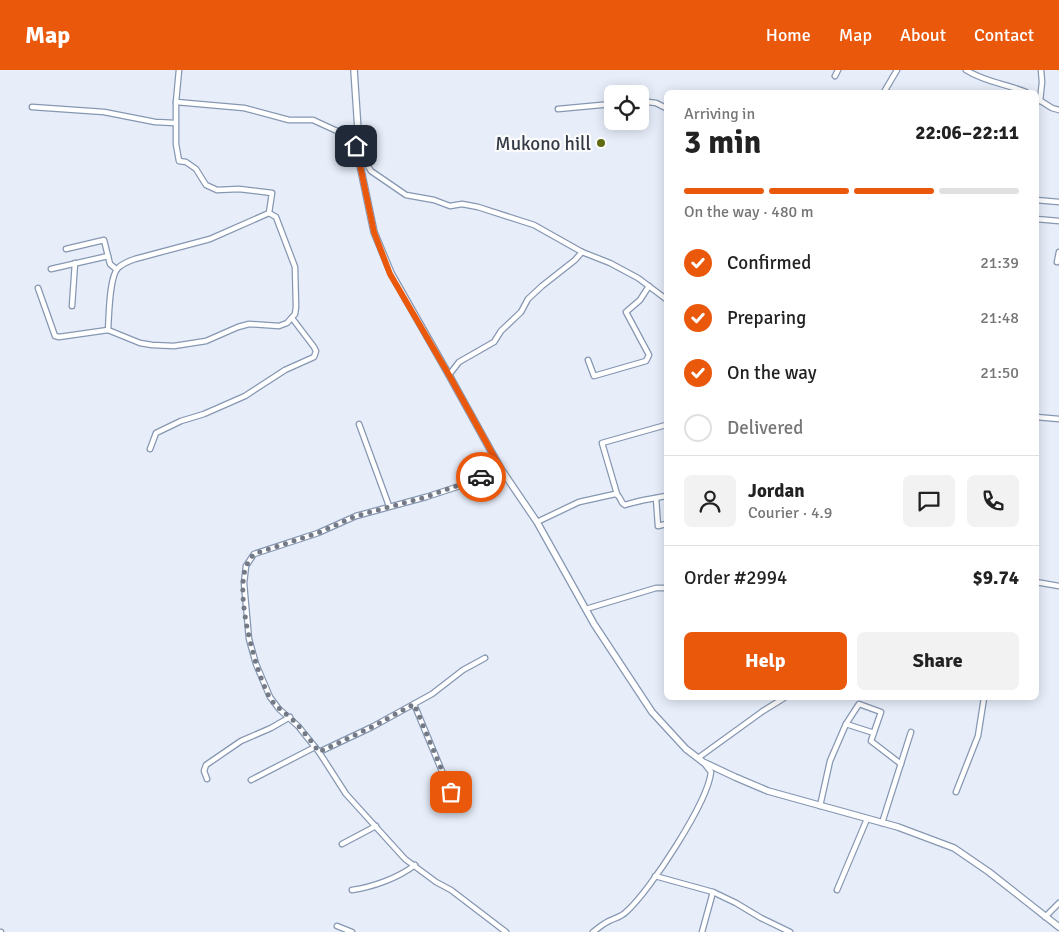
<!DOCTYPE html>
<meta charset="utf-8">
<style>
:root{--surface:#fff;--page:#f2f2f2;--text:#222;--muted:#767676;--line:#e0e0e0;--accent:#ea580c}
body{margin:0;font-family:Signika,sans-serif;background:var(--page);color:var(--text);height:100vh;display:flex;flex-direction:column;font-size:19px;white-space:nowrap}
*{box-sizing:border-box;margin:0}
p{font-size:16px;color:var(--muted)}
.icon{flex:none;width:28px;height:28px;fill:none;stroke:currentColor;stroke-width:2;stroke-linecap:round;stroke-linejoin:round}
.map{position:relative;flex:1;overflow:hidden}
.sheet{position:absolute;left:664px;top:20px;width:375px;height:610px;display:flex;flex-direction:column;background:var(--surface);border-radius:8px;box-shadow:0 2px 12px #0003}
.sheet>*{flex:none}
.tools{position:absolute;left:604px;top:15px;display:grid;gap:10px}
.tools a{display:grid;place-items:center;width:45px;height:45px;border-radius:8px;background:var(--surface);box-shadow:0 2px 12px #0003;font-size:25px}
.pin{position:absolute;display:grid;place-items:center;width:42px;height:42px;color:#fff;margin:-21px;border-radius:10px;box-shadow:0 2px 8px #0006}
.courier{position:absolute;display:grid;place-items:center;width:50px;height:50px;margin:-25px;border:4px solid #ea580c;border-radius:50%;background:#fff;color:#222;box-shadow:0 1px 6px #0007}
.headline em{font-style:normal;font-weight:700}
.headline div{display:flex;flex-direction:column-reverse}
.headline{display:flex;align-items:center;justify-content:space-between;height:85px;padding:0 20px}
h1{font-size:32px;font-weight:700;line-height:38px}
.bar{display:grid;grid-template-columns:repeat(4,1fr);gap:8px 5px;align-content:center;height:60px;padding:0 20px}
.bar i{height:6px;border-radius:4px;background:var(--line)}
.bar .selected{background:var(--accent)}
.bar p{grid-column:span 4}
.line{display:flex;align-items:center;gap:12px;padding:0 20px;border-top:1px solid var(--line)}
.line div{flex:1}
.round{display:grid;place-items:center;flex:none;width:52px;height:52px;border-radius:8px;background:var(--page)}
ol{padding:0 20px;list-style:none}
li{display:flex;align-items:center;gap:15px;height:55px}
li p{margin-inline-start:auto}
li .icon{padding:5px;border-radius:50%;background:var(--accent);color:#fff;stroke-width:4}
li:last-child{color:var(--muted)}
li i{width:28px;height:28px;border:2px solid var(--line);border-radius:50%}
.action{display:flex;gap:10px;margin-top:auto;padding:10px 20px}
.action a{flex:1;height:58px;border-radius:8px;background:var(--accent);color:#fff;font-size:20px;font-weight:700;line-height:58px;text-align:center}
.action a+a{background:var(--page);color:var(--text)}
header{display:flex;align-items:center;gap:30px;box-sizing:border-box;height:70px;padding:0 25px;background:var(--accent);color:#fff}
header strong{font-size:24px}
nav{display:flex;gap:28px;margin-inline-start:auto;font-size:18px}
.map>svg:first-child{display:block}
</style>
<header>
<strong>Map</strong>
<nav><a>Home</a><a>Map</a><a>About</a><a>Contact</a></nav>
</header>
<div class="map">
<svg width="1059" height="862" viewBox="0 0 1059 862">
<rect width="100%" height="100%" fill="#e7eefa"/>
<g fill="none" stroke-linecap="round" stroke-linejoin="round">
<g stroke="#8697b2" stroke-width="7">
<g id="minor">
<path d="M966,0C985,12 1006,14 1026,22"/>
<polyline points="835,6 838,0"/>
<polyline points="884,22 897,0"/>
<polyline points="1036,28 1052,38 1059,40"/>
<polyline points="640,31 656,33 666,38"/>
<polyline points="1040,31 1042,12 1041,0"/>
<polyline points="176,32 179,0"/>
<polyline points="32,37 104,42 155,52 175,53"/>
<polyline points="558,39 612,34"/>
<polyline points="358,80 371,101 406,125 434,130 450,136 462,134 478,137 534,155 582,182 610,193 638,208 666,229"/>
<polyline points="1036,130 1059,132"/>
<polyline points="1036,149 1059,151"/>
<polyline points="66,179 104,170 110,194 116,199"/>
<polyline points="1057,192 1059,182"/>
<polyline points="51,199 108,186"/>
<polyline points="38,218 55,266 59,267 108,260 140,273 152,275 174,276 206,271 238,257 249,254 279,256 287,253 295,244 296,237 295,197 276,147 269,143 272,123 239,119 217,120 206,115 196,99 186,92 179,91 176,74 176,32 244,38 289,50 313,50 337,61 358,60"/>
<polyline points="72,236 75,193"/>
<path d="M108,260C109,247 109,207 118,198C123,193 129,191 135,189L210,169L269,143"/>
<polyline points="588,290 594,306 646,291 649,285 626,242 640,230 649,216"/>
<polyline points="449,305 459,292 494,272 501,261 521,242 528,229 542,216 575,190 582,182"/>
<polyline points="1036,347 1059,349"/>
<polyline points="359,354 389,436"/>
<polyline points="150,379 156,363 181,351 204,344 245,326 285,300 314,287 316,281 314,277 292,248"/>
<polyline points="501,399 466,414 426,427 356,446 318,463 254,484 246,496 244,513 249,569 256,594 270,627 279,639 298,656 319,682 346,724 405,789 436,812 451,820 506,862"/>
<polyline points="617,424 602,373 666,355"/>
<polyline points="656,428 658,456 666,454"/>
<path d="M537,452L579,432L615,424C621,425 620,433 625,435C639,430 652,429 666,426"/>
<polyline points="1036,512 1059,516"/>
<polyline points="586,539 656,518 666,518"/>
<polyline points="414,634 456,735"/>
<polyline points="874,663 846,654 859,634 881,642 871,671 901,694"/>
<polyline points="319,682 372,657 432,624 463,600 485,588"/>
<polyline points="698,688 763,641 784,628"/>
<polyline points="207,709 204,701 206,695 241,671 271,658 290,647"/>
<polyline points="251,710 315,677"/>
<polyline points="956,722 978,666 984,628"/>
<polyline points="820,736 830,691 846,654"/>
<polyline points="882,753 911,662"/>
<polyline points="342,774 376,756"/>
<polyline points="655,806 713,822 736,833 761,848 790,862"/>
<path d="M352,820C373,817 398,808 415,795"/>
<polyline points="837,820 867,749"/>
<polyline points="1045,847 1059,833"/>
<polyline points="337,856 352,862"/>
<polyline points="0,862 1,862"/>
<path d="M593,862C598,858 603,854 609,851C615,848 621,847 626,842C650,821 708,732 711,702L704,693"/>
<polyline points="702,862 713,822"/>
</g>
</g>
<g stroke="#8697b2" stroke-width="8">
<polyline id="tertiary" points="354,0 358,60 356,76 374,162 391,203 449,305 501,399 537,452 594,554 652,642 686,679 703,692 735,707 768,721 898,757 954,778 989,802 1059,857"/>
</g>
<use href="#minor" stroke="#fff" stroke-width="4.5"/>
<use href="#tertiary" stroke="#fff" stroke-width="5.5"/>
</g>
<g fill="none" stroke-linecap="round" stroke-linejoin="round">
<path stroke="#737a86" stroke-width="5" stroke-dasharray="0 9" d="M451,722L414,634L372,657L319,682C311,671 302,659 292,649C284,642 276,637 270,628C255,601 235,526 246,497C248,492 251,488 254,484L318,463L356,446L426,427L481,407"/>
<polyline stroke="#ea580c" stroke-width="6" points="356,76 374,162 390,204 449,305 501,399 481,407"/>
</g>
<circle fill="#616b11" stroke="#fbfbfb" stroke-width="2" cx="601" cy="73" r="5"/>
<g text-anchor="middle" stroke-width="4.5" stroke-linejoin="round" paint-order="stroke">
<g font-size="19" fill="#343b47" stroke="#fbfbfb" text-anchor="end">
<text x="591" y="80">Mukono hill</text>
</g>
</g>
</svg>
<div class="tools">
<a><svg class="icon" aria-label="locate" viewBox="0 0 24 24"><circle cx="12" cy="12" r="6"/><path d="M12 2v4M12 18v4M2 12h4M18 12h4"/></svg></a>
</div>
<div class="pin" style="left:451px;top:722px;background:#ea580c"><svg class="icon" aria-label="bag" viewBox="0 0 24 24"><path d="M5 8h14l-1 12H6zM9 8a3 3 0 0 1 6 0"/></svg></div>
<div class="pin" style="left:356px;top:76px;background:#1f2937"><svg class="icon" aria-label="home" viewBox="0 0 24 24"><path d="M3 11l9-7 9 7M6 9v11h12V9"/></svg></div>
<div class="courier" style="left:481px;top:407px"><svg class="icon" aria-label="car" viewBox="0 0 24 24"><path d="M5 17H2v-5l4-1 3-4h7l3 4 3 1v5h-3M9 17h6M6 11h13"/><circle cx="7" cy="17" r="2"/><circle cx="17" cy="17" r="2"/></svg></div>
<section class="sheet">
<div class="headline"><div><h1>3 min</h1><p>Arriving in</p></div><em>22:06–22:11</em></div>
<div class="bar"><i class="selected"></i><i class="selected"></i><i class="selected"></i><i></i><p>On the way · 480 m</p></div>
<ol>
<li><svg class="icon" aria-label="check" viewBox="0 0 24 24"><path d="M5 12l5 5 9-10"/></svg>Confirmed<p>21:39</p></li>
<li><svg class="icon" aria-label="check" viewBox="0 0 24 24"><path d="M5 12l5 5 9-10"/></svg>Preparing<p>21:48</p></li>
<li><svg class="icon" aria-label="check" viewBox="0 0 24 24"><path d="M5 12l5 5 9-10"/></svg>On the way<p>21:50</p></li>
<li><i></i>Delivered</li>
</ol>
<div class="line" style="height:90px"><a class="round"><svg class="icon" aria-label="person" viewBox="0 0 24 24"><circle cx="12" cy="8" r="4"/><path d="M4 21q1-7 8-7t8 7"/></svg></a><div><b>Jordan</b><p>Courier · 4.9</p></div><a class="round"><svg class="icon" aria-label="chat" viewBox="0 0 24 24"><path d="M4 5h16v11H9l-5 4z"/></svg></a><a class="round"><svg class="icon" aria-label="phone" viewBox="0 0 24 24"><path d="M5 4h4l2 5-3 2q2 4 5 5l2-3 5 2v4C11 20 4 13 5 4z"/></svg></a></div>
<div class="line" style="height:65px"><div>Order #2994</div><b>$9.74</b></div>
<div class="action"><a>Help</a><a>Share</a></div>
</section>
</div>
